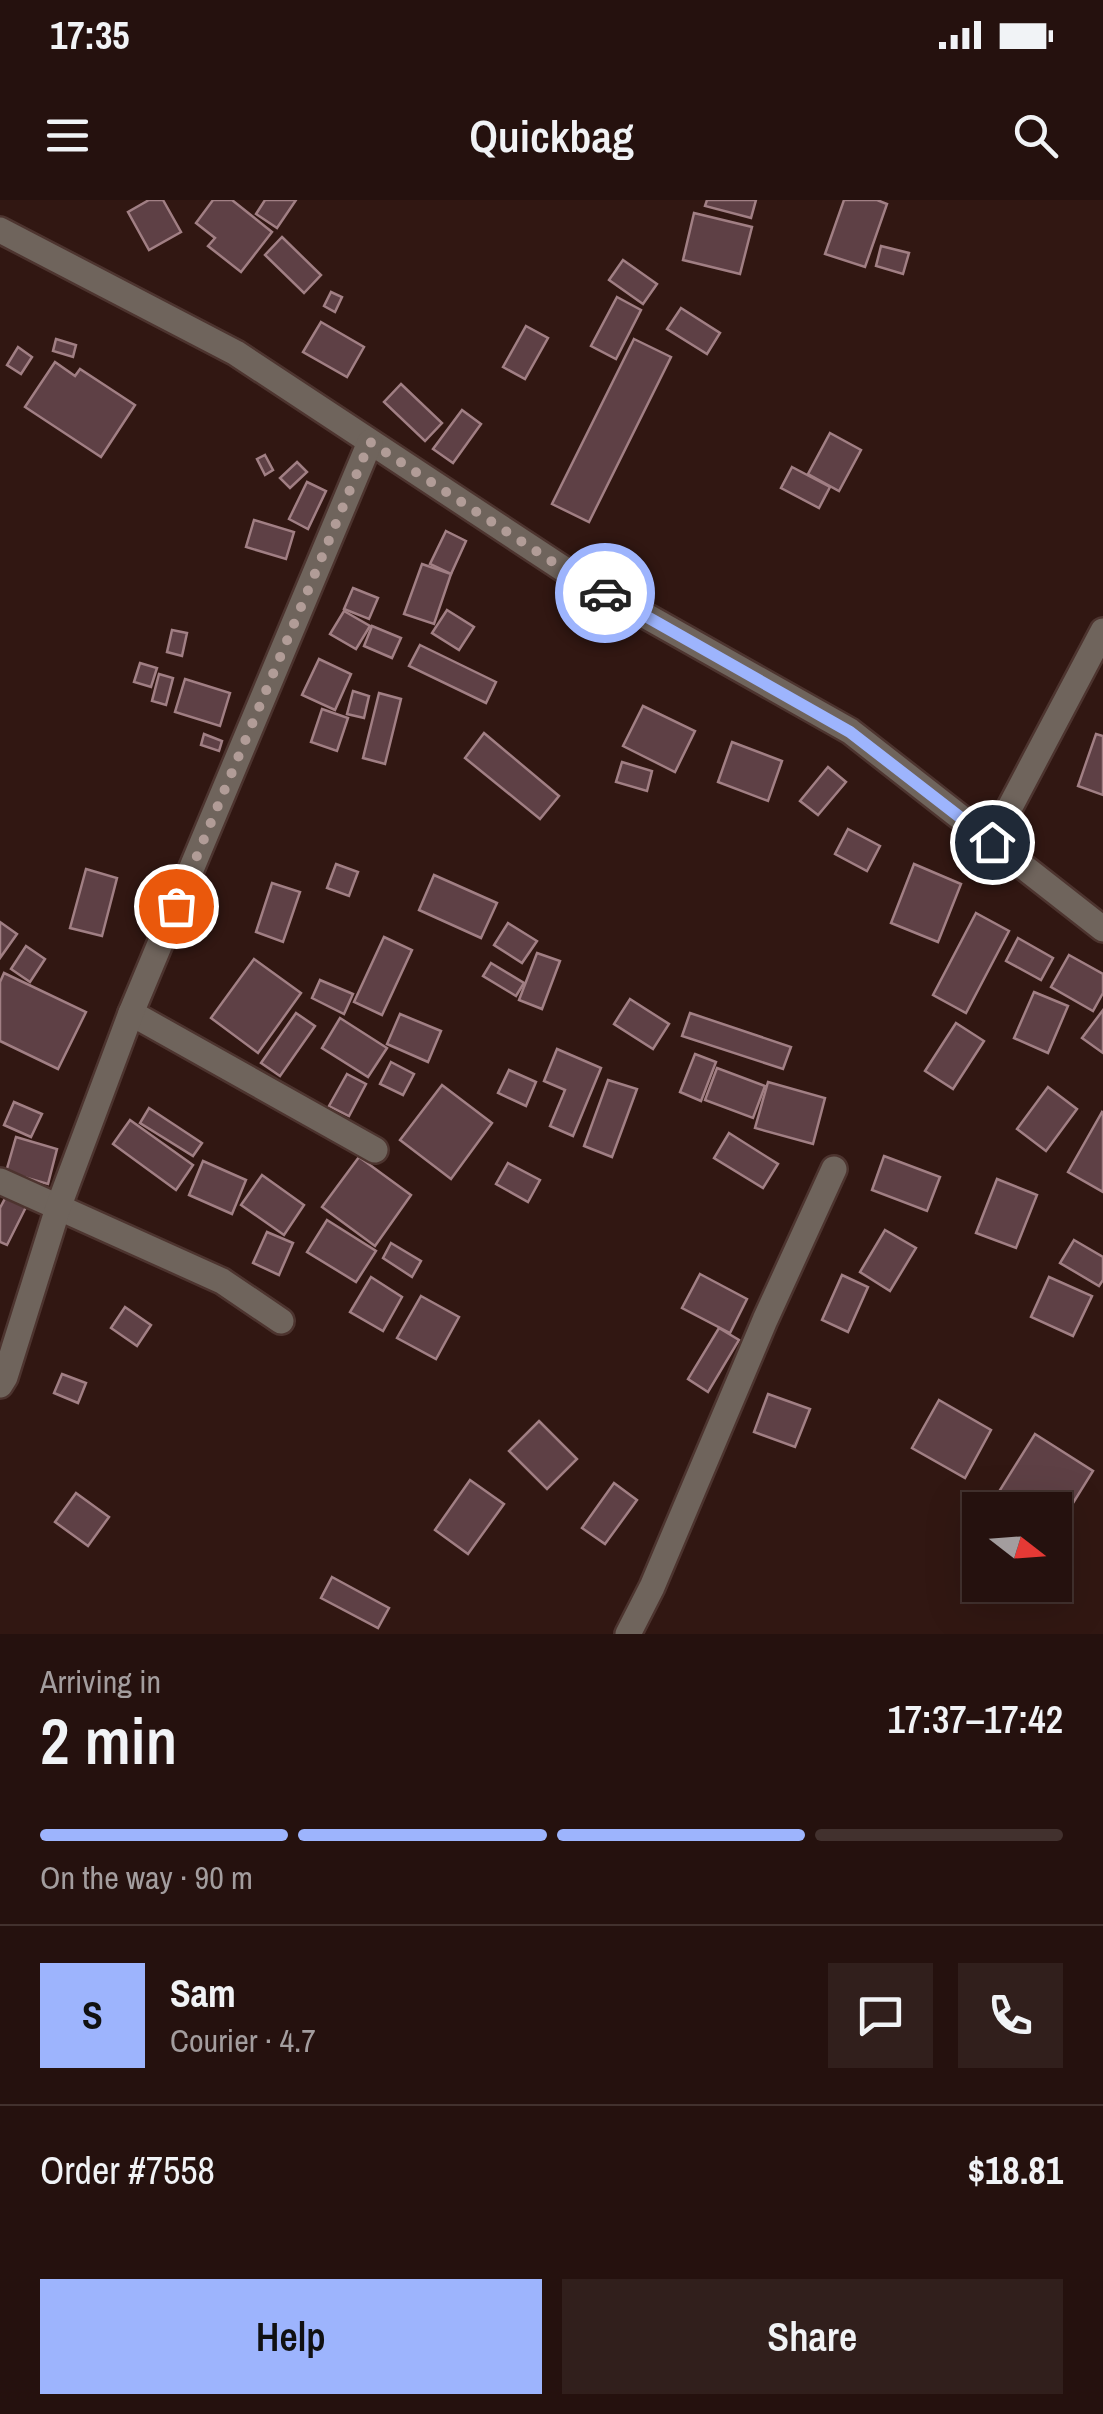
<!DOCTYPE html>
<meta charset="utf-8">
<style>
:root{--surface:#25110e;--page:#311f1c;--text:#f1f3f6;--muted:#a39d9e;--line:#42312e;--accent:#9db4fd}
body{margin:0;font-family:"Archivo Narrow",sans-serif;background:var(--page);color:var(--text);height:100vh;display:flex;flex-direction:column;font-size:38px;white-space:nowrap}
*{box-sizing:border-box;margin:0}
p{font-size:32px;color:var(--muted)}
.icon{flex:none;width:55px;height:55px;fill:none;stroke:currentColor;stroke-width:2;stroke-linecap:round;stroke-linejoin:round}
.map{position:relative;height:1434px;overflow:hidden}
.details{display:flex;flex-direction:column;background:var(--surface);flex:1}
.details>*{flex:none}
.needle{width:65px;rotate:107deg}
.controls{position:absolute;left:962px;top:1292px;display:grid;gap:20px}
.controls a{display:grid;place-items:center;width:110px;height:110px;border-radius:0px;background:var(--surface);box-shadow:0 10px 40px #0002,0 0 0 2px var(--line);font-size:50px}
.pin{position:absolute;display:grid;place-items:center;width:85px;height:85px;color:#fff;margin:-42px;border:5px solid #fff;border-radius:50%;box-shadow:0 2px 10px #0007}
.courier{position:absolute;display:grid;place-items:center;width:100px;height:100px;margin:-50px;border:8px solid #9db4fd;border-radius:50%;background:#fff;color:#222;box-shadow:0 2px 12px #0007}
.overview em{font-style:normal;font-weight:600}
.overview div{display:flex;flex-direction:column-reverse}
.overview{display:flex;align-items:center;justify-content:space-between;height:170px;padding:0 40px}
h1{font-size:65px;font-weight:600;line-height:75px}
.bar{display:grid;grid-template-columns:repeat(4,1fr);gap:15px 10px;align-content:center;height:120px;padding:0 40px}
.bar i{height:12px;border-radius:8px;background:var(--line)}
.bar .active{background:var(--accent)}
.bar p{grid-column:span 4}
.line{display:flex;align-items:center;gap:25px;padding:0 40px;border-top:2px solid var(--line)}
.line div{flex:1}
.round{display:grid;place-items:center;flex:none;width:105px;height:105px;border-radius:0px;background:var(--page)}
.button{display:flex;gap:20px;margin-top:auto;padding:20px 40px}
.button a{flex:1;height:115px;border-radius:0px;background:var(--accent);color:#111;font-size:40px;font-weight:600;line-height:115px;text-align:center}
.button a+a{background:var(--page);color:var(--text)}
.status{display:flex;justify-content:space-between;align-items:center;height:70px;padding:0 50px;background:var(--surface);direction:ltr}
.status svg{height:28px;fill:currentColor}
header{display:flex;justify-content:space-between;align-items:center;height:130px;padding:0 40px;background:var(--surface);font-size:45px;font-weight:600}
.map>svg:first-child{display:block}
</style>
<div class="status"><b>17:35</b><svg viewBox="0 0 49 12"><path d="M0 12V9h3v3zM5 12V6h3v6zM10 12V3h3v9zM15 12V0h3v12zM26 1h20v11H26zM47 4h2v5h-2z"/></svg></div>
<header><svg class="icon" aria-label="menu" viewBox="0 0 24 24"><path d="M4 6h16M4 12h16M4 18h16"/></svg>Quickbag<svg class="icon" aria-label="search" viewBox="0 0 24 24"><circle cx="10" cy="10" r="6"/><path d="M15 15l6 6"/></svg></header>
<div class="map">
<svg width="1103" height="1434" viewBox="0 0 1103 1434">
<rect width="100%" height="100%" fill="#311712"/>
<g fill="#5e4045" stroke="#a17f84" stroke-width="2.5">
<polygon points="149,0 163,0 181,32 149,50 128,12"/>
<polygon points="213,0 232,0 272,32 241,72 208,46 215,38 196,23"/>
<polygon points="265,0 296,0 277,28 256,14"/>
<polygon points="707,0 756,0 751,18 705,6"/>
<polygon points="844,0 877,0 887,4 865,67 825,54"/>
<polygon points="694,13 752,27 740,74 683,60"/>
<polygon points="282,37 321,75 304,93 265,55"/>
<polygon points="881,46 909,53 903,74 876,66"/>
<polygon points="623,60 657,84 643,104 609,80"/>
<polygon points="331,92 342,97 335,112 324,106"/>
<polygon points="617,97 641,110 616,159 591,146"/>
<polygon points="681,108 720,133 707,154 667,129"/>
<polygon points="321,122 364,147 347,177 303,152"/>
<polygon points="526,126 548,138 525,179 503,167"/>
<polygon points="56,139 76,145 73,157 53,151"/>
<polygon points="634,139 671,157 589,322 552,304"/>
<polygon points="18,147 32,157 21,174 7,165"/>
<polygon points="55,162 75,176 80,169 135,205 101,257 25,207"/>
<polygon points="401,184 442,223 425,241 384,202"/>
<polygon points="462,210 481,224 453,263 433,249"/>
<polygon points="830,233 861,250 839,291 808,274"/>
<polygon points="265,255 273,270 265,275 257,259"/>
<polygon points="297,262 307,272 290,288 280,278"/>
<polygon points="792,267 830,287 819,308 781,288"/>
<polygon points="307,282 326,291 308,329 289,319"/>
<polygon points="254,320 294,332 286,359 246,347"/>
<polygon points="446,331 466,341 451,374 430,364"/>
<polygon points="422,364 451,374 434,424 404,414"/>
<polygon points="353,388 378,398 369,419 344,409"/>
<polygon points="447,410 474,427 459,450 432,433"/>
<polygon points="344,411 370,426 356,449 330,434"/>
<polygon points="372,426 401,438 392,458 364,446"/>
<polygon points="172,430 187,433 182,456 167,452"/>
<polygon points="420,445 496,482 486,503 409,466"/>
<polygon points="319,459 351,474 335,510 302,495"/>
<polygon points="140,463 157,468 151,487 134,482"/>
<polygon points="159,474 173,478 166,505 152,501"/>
<polygon points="185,479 230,493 220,526 175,512"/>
<polygon points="353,491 369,496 364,518 347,514"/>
<polygon points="379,493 401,499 385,564 363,558"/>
<polygon points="643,506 695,531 675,572 623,546"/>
<polygon points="322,509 348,518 337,551 311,542"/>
<polygon points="484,533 559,596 540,619 465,558"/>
<polygon points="204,534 222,541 219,551 201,545"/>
<polygon points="1096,534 1103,536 1103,595 1078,586"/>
<polygon points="732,542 782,561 768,601 718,582"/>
<polygon points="622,562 652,571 647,591 616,582"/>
<polygon points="828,567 846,582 818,615 800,601"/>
<polygon points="848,629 880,646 867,671 835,654"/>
<polygon points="336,664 358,672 349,696 327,688"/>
<polygon points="914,664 961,684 938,742 891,723"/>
<polygon points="86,669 117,678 102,736 70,728"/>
<polygon points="434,675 497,703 481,738 419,710"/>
<polygon points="272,683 300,692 283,742 256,732"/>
<polygon points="976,713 1009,731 966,813 933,795"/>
<polygon points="0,722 17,734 0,758"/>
<polygon points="508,723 537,741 522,763 494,745"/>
<polygon points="384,737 412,750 382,815 354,802"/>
<polygon points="1018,738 1053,758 1041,780 1006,761"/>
<polygon points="26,746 45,759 30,782 11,769"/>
<polygon points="537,753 560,761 542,809 519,800"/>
<polygon points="1069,755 1103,774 1103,793 1093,811 1051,787"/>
<polygon points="254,759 301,793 258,853 211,818"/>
<polygon points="491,763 524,783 516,796 483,776"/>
<polygon points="4,773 86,812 58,869 0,841 0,782"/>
<polygon points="320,780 353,794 344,814 312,798"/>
<polygon points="1034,792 1068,806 1048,853 1014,838"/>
<polygon points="630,799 669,824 653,849 614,824"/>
<polygon points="1103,810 1103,853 1082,838"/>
<polygon points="296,813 315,826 280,876 261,863"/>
<polygon points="690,813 791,847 783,869 682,836"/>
<polygon points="400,814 441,831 428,862 387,844"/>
<polygon points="340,818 387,848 368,877 322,848"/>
<polygon points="956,823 984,841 953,889 925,871"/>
<polygon points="557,849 601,868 573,936 550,926 565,890 544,881"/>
<polygon points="695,854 716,862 701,901 680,892"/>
<polygon points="391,862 414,874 403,895 380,884"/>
<polygon points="717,868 765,886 753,918 705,900"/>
<polygon points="509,870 536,882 526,906 498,893"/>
<polygon points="347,874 366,884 349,916 329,906"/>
<polygon points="608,880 637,889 612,957 584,946"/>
<polygon points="768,882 825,898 813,944 755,928"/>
<polygon points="442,885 492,923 451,979 400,940"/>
<polygon points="1048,887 1077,909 1046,951 1017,929"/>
<polygon points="14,902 42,914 31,937 4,925"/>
<polygon points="149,908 202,943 193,956 140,923"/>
<polygon points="1102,912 1103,913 1103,992 1068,972"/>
<polygon points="130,920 193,965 176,990 113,944"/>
<polygon points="729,933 778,964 763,988 714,958"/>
<polygon points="16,937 57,949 48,984 6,972"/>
<polygon points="884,956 940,977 927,1011 872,990"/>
<polygon points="359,957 411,995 375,1046 322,1007"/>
<polygon points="203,961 246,980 232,1014 189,995"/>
<polygon points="508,963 540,980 528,1002 496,984"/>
<polygon points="262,975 304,1005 284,1035 241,1005"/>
<polygon points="997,979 1037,995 1016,1048 976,1033"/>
<polygon points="9,991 29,1001 7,1045 0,1042 0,1008"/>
<polygon points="327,1020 376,1051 356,1082 307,1052"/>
<polygon points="885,1030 916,1048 890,1091 860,1072"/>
<polygon points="267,1032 293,1043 279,1075 253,1063"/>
<polygon points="1074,1040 1103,1057 1103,1080 1099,1086 1060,1063"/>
<polygon points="391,1043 421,1061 412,1077 383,1058"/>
<polygon points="700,1074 747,1099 730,1133 682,1108"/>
<polygon points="842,1075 868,1087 848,1132 822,1120"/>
<polygon points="371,1077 402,1097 383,1131 350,1112"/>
<polygon points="1049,1077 1092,1096 1073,1136 1031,1117"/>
<polygon points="421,1096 459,1117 436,1159 397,1138"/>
<polygon points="125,1107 151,1125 137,1146 111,1128"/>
<polygon points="719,1128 739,1140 708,1192 688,1179"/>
<polygon points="62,1174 86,1183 78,1203 54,1193"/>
<polygon points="768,1194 810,1209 795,1247 754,1232"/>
<polygon points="939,1200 991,1230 965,1278 912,1248"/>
<polygon points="539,1221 577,1259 547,1289 509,1251"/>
<polygon points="1035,1234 1093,1271 1055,1332 1055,1310 1015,1310 995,1298"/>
<polygon points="470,1280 504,1304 468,1354 435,1330"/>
<polygon points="614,1283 637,1300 605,1344 582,1328"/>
<polygon points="76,1293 109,1317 88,1346 55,1322"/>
<polygon points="332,1377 389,1408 378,1428 321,1398"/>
</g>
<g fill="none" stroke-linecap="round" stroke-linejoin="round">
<g stroke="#4d342f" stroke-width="30">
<g id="street">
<polyline points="0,30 236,153 568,372 850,531 1103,729"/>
<polyline points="991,643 1103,431"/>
<polyline points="131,813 375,950"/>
<polyline points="0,981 222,1081 281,1121"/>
<polyline points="0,1185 5,1177 58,1008 131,813 370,242"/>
<polyline points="628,1434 652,1387 765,1120 834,969"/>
</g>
</g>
<use href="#street" stroke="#6f645c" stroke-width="25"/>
</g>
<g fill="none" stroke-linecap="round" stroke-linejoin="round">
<polyline stroke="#b19c97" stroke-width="10" stroke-dasharray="0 18" points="176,706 370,242 568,372 605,393"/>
<polyline stroke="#9db4fd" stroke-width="12" points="605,393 850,532 992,642"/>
</g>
</svg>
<div class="controls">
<a><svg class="needle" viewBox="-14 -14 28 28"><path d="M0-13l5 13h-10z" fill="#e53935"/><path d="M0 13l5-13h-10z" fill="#a39d9e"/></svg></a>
</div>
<div class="pin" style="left:176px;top:706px;background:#ea580c"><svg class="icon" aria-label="bag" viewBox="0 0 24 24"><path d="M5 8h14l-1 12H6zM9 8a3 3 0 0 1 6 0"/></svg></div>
<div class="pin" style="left:992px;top:642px;background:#1f2937"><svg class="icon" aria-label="home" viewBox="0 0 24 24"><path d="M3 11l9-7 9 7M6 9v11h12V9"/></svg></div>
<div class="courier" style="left:605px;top:393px"><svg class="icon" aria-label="car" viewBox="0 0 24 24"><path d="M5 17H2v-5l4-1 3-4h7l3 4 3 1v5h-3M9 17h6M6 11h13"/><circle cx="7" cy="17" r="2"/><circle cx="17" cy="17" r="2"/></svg></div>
</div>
<section class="details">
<div class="overview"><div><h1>2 min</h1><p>Arriving in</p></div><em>17:37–17:42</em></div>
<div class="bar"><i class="active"></i><i class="active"></i><i class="active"></i><i></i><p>On the way · 90 m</p></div>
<div class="line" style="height:180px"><b class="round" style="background:var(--accent);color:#111">S</b><div><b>Sam</b><p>Courier · 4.7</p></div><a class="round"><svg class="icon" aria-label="chat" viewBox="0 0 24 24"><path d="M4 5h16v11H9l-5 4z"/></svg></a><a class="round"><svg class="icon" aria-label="phone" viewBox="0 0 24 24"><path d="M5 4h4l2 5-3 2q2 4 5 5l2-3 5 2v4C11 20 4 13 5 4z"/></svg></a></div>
<div class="line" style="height:130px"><div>Order #7558</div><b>$18.81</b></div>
<div class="button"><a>Help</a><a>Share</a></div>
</section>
